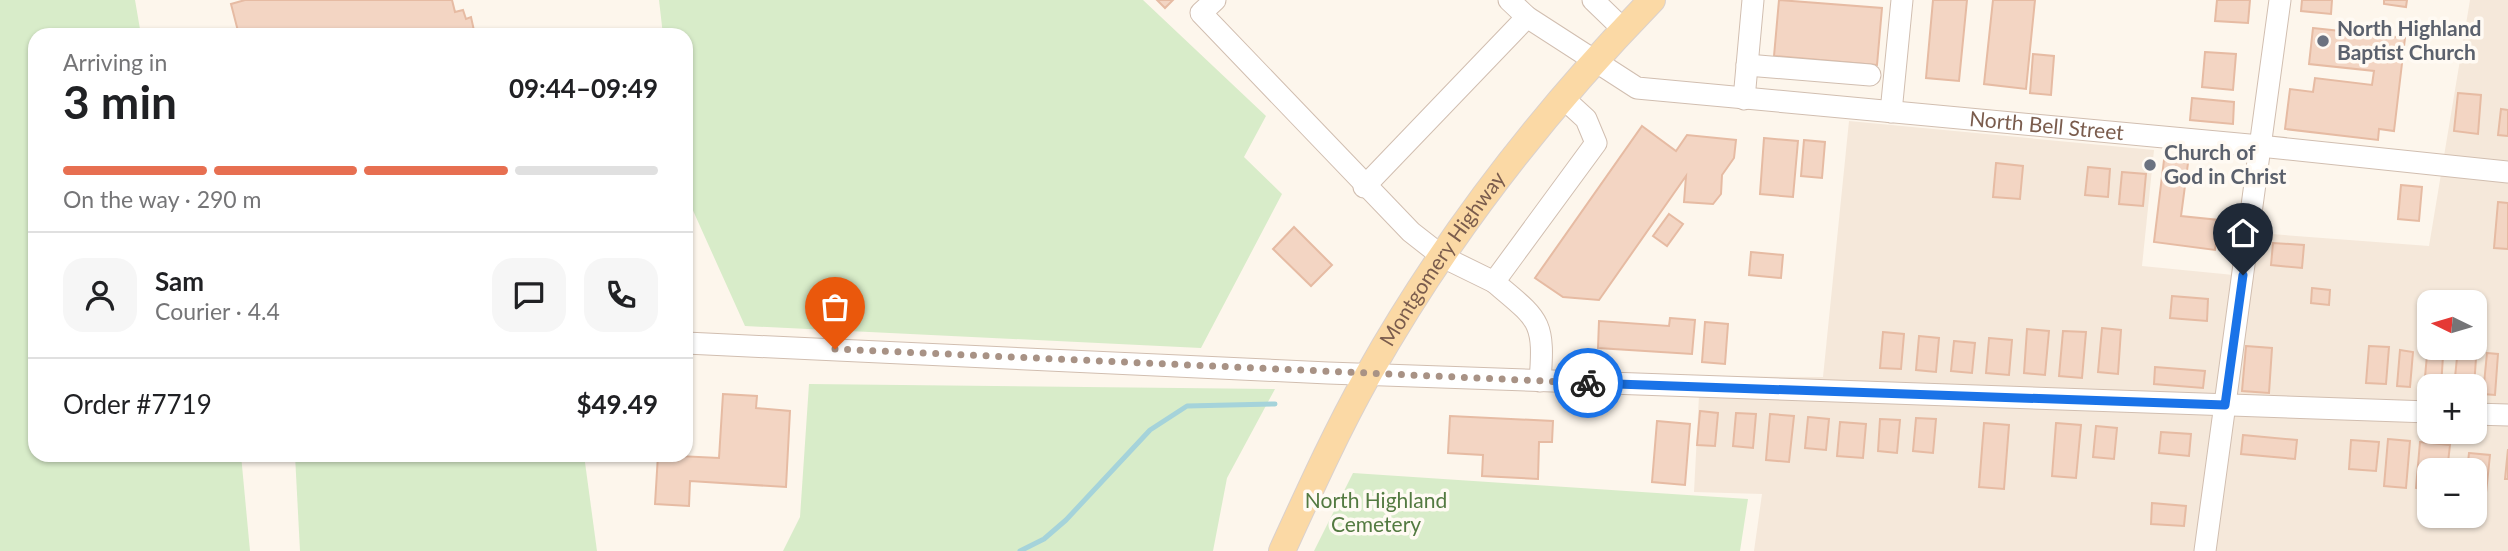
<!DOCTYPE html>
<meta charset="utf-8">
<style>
:root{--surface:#fff;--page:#f6f6f6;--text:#202124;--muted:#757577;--line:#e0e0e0;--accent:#e76f51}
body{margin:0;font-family:Lato,sans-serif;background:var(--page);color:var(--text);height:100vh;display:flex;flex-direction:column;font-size:26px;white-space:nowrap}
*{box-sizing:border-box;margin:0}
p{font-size:23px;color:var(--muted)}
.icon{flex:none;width:38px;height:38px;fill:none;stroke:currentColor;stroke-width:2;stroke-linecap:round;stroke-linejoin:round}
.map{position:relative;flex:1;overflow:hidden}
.details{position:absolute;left:28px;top:28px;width:665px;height:434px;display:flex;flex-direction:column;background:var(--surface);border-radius:21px;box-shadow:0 2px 5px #0004}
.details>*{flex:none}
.needle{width:46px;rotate:275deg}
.controls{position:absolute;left:2417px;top:290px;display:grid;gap:14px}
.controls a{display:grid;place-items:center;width:70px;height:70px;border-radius:14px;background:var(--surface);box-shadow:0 2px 5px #0004;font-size:35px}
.pin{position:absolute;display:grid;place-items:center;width:60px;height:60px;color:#fff;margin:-72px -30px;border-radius:50% 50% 50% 0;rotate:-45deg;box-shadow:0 0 7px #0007}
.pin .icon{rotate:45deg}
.courier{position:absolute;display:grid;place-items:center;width:70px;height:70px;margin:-35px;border:5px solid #1a73e8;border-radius:50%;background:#fff;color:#222;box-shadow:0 2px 9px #0007}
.overview em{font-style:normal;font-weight:700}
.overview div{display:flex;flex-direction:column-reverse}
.overview{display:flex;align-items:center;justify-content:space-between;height:119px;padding:0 35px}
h1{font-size:46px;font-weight:700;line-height:52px}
.bar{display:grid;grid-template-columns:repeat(4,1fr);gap:10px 7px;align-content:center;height:84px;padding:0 35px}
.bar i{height:9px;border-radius:5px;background:var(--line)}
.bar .active{background:var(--accent)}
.bar p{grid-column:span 4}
.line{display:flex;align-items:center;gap:18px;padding:0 35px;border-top:2px solid var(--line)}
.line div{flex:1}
.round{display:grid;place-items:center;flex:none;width:74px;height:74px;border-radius:21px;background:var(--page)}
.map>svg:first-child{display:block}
</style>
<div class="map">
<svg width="2508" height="551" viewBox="0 0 2508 551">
<rect width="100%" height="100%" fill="#fdf6ec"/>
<path fill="#f5e8da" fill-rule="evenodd" d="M2470,0H2508V551H1754L1762,494L1694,492L1700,376L1823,377L1849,121L2154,150L2142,266L2254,277L2258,233L2429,246ZM2429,303H2474V348H2429ZM2429,387H2474V432H2429ZM2429,471H2474V516H2429Z"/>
<g fill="#d8ecc9">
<polygon points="0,0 135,0 141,35 35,35 35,455 241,455 250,551 0,551"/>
<polygon points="659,0 1143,0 1266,116 1244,157 1282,194 1201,348 745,326 686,195 686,35 663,35"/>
<polygon points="809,384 1275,389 1227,478 1213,551 783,551 800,517"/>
<polygon points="295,455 584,455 597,551 300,551"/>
<polygon points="1353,473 1748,499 1740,551 1314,551"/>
</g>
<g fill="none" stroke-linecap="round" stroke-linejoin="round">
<polyline stroke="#a5d3da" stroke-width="5" points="1020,551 1044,539 1066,520 1150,430 1187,406 1275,404"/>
</g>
<g fill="#f3d5c3" stroke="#e6bba3" stroke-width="2">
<polygon points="245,0 452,0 455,12 463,10 466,19 471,17 475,35 239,35 231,4"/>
<polygon points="1157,0 1173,0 1165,8"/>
<polygon points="1779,0 1882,8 1877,65 1774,56"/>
<polygon points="1933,0 1967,0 1959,81 1926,78"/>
<polygon points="1993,0 2035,0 2026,89 1984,84"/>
<polygon points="2217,0 2250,0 2248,23 2215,21"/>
<polygon points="2302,0 2332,0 2331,14 2301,11"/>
<polygon points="2384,0 2407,0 2406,7 2384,4"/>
<polygon points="2313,28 2405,38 2394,131 2379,129 2378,140 2285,129 2290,89 2313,92 2315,78 2372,85 2374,71 2309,64"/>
<polygon points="2205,52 2236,54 2233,90 2202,87"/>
<polygon points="2033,54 2054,56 2051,95 2030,93"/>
<polygon points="2458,93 2481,95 2478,134 2454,131"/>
<polygon points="2192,98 2234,102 2233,124 2190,120"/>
<polygon points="2501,109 2508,110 2508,136 2498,135"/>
<polygon points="1642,126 1676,151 1687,135 1736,140 1734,158 1722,175 1721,194 1713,204 1684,202 1686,176 1599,300 1563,297 1535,278"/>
<polygon points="1764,138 1798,141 1793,197 1760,194"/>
<polygon points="1804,140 1825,142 1822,178 1801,176"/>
<polygon points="2164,160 2188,163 2181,216 2219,220 2215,250 2154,242"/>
<polygon points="1996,163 2023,166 2020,199 1993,197"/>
<polygon points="2088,167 2110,169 2108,197 2085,195"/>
<polygon points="2122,172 2146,174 2143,206 2119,204"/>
<polygon points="2401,185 2422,187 2419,221 2398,219"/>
<polygon points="2498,202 2508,203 2508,249 2494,248"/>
<polygon points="1669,214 1683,224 1667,246 1653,236"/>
<polygon points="1294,227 1332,265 1311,286 1273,249"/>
<polygon points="2273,243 2304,245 2302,268 2271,265"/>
<polygon points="1751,252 1783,255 1781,278 1749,275"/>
<polygon points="2312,288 2330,290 2329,305 2311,303"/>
<polygon points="2172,296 2208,299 2207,321 2170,318"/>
<polygon points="1670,318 1695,320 1692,354 1598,348 1599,321 1669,326"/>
<polygon points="1705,322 1728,324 1725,364 1702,362"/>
<polygon points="2102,328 2121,330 2118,374 2098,372"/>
<polygon points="2027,329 2049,331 2045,375 2024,373"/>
<polygon points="2063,331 2086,332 2082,378 2059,376"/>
<polygon points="1883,332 1904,334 1901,369 1880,368"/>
<polygon points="1919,336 1939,338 1936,372 1916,370"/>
<polygon points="1989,338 2012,340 2009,375 1986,373"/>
<polygon points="1954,341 1975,343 1972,373 1951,371"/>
<polygon points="2474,344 2477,344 2474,387 2454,387 2458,348 2474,348"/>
<polygon points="2246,346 2272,348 2269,393 2242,391"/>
<polygon points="2369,346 2389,347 2386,384 2366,383"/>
<polygon points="2400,350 2413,352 2410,387 2397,386"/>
<polygon points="2487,353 2498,354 2495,395 2483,394"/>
<polygon points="2427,355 2443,356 2441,387 2424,388"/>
<polygon points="2155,367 2205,371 2203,388 2154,384"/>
<polygon points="723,394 757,396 756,408 790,411 786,487 690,481 689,506 655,504 658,455 719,458"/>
<polygon points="1700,411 1718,413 1715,446 1697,445"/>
<polygon points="1736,413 1756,414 1753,448 1733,446"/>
<polygon points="1770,414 1794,416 1789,462 1766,460"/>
<polygon points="1450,416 1553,421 1552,442 1539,442 1538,479 1482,476 1483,455 1448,453"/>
<polygon points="1808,417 1829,419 1826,450 1805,448"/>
<polygon points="1916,418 1936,419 1933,453 1913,451"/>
<polygon points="1880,419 1900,420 1897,453 1878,451"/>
<polygon points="1657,421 1690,424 1685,485 1652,482"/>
<polygon points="1840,422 1866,424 1863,458 1837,456"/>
<polygon points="1984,423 2009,425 2004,489 1979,487"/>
<polygon points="2056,423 2081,425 2076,478 2052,476"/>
<polygon points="2096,426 2117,428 2114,459 2093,457"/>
<polygon points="2161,432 2191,434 2189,456 2159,453"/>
<polygon points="2243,435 2297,440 2295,459 2241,454"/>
<polygon points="2388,439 2410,441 2406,488 2384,486"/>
<polygon points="2351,440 2379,442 2376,471 2349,469"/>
<polygon points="2420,442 2450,445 2447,471 2429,471 2429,501 2420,500 2421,489 2416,488"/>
<polygon points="2508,449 2508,479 2505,479"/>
<polygon points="2469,453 2490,455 2486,493 2474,492 2474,471 2467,471"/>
<polygon points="2152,503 2186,506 2184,526 2151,524"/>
</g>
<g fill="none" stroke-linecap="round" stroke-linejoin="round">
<g stroke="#d1beb0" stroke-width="23">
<g id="minor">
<polyline points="1215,0 1201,13 1411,232 1443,257 1494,282 1596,143 1586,119 1562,97"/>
<path id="s1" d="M1509,0L1527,17L1637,88L2260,146L2508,172"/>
<polyline points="1593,0 1623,29"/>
<polyline points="1747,65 1870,75"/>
<polyline points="1744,99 1753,0"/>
<polyline points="1891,112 1902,0"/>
<polyline points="1364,187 1527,17"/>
<path d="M1494,282C1539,320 1545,320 1540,381"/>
<polyline points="686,343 1328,373 2429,412"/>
<polyline points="2474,414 2508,415"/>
<polyline points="2205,551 2280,0"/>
</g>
</g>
<g stroke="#dad1cd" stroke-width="28">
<g id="major">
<path id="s2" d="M1282,551C1309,492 1336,432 1368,375C1445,238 1543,112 1652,0"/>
</g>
</g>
<use href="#minor" stroke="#fff" stroke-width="21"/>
<use href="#major" stroke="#fbd9a5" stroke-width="26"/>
</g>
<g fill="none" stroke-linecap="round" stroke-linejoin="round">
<polyline stroke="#a89285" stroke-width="7" stroke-dasharray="0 12.6" points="835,349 1588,383"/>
<polyline stroke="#1a73e8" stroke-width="9" points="1588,383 2225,405 2243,275"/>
</g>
<g fill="#6b7280" stroke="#fffaf3" stroke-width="2.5">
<circle cx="2323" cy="41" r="7"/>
<circle cx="2150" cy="165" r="7"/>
</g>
<g text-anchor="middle" stroke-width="7" stroke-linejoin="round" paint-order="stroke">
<g font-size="21" font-weight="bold" fill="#5b616d" stroke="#fffaf3" text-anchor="start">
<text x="2337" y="36">North Highland<tspan x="2337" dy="24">Baptist Church</tspan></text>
<text x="2164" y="160">Church of<tspan x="2164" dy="24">God in Christ</tspan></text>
</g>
<g font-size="21" fill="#7a5c4d" stroke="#fffaf3">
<text dy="7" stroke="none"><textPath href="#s1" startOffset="567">North Bell Street</textPath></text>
<text dy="7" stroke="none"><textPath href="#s2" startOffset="334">Montgomery Highway</textPath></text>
</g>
<g font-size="21" fill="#537a41" stroke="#fffaf3">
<text x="1376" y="508">North Highland<tspan x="1376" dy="24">Cemetery</tspan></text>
</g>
</g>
</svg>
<div class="controls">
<a><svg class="needle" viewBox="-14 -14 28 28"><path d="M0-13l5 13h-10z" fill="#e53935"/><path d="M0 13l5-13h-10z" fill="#757577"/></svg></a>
<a>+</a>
<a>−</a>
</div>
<div class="pin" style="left:835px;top:349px;background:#ea580c"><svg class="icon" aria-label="bag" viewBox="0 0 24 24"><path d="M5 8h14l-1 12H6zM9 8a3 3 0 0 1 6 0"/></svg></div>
<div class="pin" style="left:2243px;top:275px;background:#1f2937"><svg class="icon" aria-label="home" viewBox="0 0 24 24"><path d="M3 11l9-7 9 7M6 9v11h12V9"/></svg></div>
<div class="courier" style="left:1588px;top:383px"><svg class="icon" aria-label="bike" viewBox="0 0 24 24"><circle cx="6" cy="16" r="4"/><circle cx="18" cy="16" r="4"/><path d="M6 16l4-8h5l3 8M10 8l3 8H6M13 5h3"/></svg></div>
<section class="details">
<div class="overview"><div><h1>3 min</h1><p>Arriving in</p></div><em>09:44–09:49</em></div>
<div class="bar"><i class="active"></i><i class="active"></i><i class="active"></i><i></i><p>On the way · 290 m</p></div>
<div class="line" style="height:126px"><a class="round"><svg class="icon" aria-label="person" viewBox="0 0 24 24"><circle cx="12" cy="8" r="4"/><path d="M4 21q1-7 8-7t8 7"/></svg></a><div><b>Sam</b><p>Courier · 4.4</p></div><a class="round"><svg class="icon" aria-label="chat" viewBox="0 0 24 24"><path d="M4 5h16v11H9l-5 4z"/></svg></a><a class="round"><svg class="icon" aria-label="phone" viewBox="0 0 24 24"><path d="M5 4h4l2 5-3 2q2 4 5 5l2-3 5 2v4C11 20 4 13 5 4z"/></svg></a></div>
<div class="line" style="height:91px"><div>Order #7719</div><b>$49.49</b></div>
</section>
</div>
